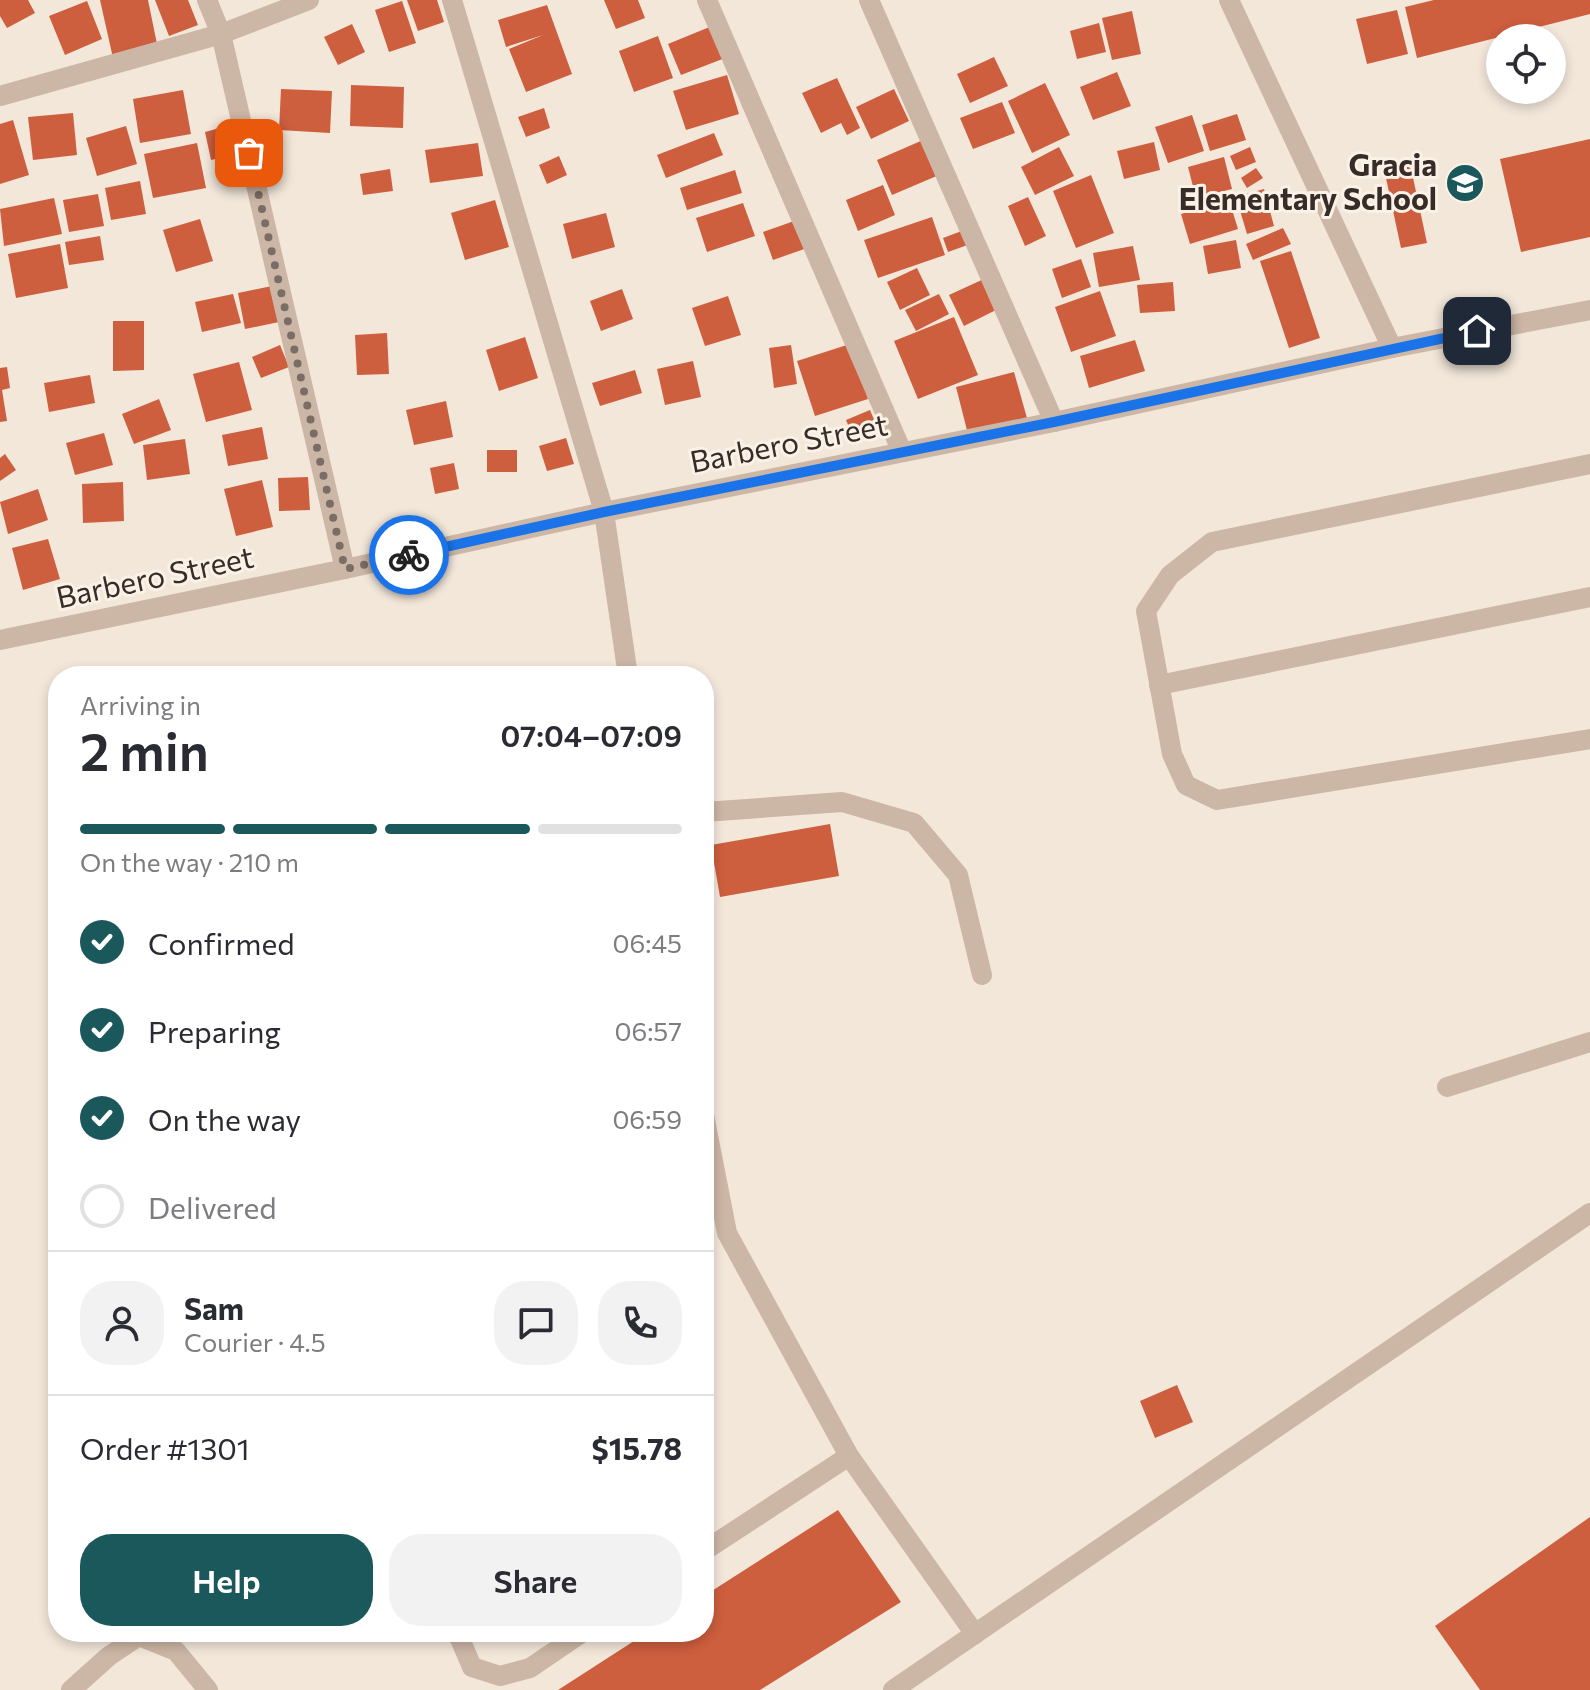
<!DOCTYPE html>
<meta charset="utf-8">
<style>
:root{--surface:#fff;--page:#f2f2f3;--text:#2b2b33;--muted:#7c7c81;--line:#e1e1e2;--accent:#1a585b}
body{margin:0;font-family:Commissioner,sans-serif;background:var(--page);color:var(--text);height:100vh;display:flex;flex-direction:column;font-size:30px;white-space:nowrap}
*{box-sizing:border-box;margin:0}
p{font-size:26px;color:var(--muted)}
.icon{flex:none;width:44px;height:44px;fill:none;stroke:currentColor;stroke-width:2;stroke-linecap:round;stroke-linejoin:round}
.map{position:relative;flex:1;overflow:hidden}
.panel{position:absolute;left:48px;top:666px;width:666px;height:976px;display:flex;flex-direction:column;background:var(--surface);border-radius:32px;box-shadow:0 4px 12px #0003}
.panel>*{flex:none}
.tools{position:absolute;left:1486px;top:24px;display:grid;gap:16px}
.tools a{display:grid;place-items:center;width:80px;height:80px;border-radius:50%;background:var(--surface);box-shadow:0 4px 12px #0003;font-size:40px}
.pin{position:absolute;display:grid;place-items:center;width:68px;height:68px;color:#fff;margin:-34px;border-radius:16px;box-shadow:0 4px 12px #0006}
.courier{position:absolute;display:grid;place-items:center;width:80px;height:80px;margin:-40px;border:6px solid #1a73e8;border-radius:50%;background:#fff;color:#222;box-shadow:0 2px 10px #0007}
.head em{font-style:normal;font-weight:600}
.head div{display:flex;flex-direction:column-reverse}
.head{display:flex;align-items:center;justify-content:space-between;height:136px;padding:0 32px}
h1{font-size:52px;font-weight:600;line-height:60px}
.bar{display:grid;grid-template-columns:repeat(4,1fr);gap:12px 8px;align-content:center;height:96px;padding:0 32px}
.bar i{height:10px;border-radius:6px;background:var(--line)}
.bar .selected{background:var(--accent)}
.bar p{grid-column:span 4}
.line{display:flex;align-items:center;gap:20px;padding:0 32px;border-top:2px solid var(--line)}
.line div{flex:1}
.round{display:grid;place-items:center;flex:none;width:84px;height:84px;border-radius:32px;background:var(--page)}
ol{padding:0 32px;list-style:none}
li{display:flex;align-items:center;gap:24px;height:88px}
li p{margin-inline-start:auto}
li .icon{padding:8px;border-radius:50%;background:var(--accent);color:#fff;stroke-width:4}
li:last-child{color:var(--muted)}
li i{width:44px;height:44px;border:4px solid var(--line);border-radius:50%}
.action{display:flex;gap:16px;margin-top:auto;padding:16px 32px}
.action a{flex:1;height:92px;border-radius:32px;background:var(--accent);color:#fff;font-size:32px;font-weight:600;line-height:92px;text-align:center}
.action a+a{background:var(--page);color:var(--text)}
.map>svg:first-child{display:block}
</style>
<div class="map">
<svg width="1590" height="1690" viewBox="0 0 1590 1690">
<rect width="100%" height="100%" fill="#f3e7da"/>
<g fill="#cd5e3e">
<polygon points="0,0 28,0 35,13 7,28 0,16"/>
<polygon points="100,0 148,0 158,49 113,58"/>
<polygon points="155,0 188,0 198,25 169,36"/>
<polygon points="407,0 437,0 444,22 418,31"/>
<polygon points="604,0 638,0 645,18 616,29"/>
<polygon points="1434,0 1590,0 1590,14 1417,58 1405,7"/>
<polygon points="87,1 102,39 65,55 49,16"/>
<polygon points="402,1 416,43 389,52 375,10"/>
<polygon points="547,5 572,74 526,92 509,49 543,35 506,47 498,20"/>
<polygon points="1397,10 1408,54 1367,64 1356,19"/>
<polygon points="1132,11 1141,54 1112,60 1102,18"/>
<polygon points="1099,23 1106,52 1077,59 1070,31"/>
<polygon points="352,24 365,52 338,65 324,37"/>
<polygon points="712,26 725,58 681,75 668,44"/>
<polygon points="658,36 673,78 634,92 619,51"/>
<polygon points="994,57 1008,86 970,103 957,74"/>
<polygon points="1117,72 1131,106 1093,120 1080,87"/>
<polygon points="727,75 739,114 686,130 673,91"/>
<polygon points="837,78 860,128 847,135 841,123 821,133 802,93"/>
<polygon points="1045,83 1070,135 1032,153 1008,101"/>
<polygon points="351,85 404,87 403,128 350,126"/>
<polygon points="281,89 332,91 330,133 279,130"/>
<polygon points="894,89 909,121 871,139 856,107"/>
<polygon points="183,90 191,134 140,143 133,99"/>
<polygon points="1002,102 1015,133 973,149 960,118"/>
<polygon points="544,108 550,128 526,137 518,117"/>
<polygon points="73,113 77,155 33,160 28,117"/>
<polygon points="1237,114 1246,140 1210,151 1202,125"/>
<polygon points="1192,115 1204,151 1168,163 1155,127"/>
<polygon points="13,120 29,175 0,184 0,124"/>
<polygon points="126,126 137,164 97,176 86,138"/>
<polygon points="227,126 233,155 211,160 205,132"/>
<polygon points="714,133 723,155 666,178 657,155"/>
<polygon points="1590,139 1590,237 1521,252 1500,159"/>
<polygon points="923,140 939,175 892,195 877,160"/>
<polygon points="1154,142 1160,170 1124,179 1117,151"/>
<polygon points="197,143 206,188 153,198 144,154"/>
<polygon points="478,143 483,176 430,183 425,150"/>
<polygon points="1059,147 1074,176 1035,195 1021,167"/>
<polygon points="1250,147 1256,162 1236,170 1230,156"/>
<polygon points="559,156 567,175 547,184 539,165"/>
<polygon points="1224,157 1232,189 1196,198 1188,167"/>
<polygon points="1409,159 1427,243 1401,248 1383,164"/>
<polygon points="1256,168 1263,178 1247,188 1241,178"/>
<polygon points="390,169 393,191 363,195 360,174"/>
<polygon points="735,170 742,193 687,210 680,188"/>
<polygon points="1091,175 1114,233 1076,248 1053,191"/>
<polygon points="140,181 146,214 111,220 105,188"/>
<polygon points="883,185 895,215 858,231 846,200"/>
<polygon points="1264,189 1274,226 1247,234 1236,197"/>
<polygon points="98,194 104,226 69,232 63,200"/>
<polygon points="1028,197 1046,236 1025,246 1008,206"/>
<polygon points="54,198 62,234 4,246 0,209"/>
<polygon points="495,200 509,247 465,260 451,213"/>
<polygon points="1229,200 1238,229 1190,244 1181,214"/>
<polygon points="743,203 755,236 707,252 696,218"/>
<polygon points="606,213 615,247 572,259 563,224"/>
<polygon points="932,217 945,255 878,278 864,240"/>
<polygon points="200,219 213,261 176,272 163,230"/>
<polygon points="797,220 807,248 773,260 763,232"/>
<polygon points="1283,228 1291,244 1253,260 1246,244"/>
<polygon points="967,229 973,243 948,252 943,238"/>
<polygon points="100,236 104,260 69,265 65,242"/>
<polygon points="1236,240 1241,268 1208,274 1203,246"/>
<polygon points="60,244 68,288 16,298 8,254"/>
<polygon points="1133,246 1140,280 1099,287 1093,253"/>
<polygon points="1291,251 1320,338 1289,348 1260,261"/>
<polygon points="1081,259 1091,287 1062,298 1052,269"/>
<polygon points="917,268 930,295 900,310 887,282"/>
<polygon points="986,278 1000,308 964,326 949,295"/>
<polygon points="1173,282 1175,311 1140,313 1137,285"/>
<polygon points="272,286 279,322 245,329 238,293"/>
<polygon points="622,289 633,319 601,331 590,301"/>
<polygon points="1100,291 1116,336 1071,352 1055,307"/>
<polygon points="233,294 241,323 202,332 195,302"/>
<polygon points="939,294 949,314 916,331 905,310"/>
<polygon points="728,296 741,335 705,346 692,308"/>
<polygon points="954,317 978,375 918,399 894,341"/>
<polygon points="113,321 144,321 144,370 113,371"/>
<polygon points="387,333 389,374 357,375 355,335"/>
<polygon points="525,337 538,378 499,391 486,350"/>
<polygon points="1135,340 1145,371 1089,388 1080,356"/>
<polygon points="850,344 868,399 815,416 797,361"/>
<polygon points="280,345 289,367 261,378 252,357"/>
<polygon points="791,345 797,384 774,388 769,348"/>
<polygon points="693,361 701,397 665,405 657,369"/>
<polygon points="239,362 252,410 206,422 193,374"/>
<polygon points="7,367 10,388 2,390 7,421 0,422 0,368"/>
<polygon points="635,370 642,393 600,406 592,383"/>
<polygon points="1014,372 1027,418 968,434 956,387"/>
<polygon points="90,375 95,403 49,412 44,383"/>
<polygon points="159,399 171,430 134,444 122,414"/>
<polygon points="446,401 453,437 414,445 406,410"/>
<polygon points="870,410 878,429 854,439 846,420"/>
<polygon points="262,427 268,459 228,466 222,435"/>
<polygon points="104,433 113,465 75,475 66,443"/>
<polygon points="566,438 574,464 547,471 539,446"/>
<polygon points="185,439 190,474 147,480 143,445"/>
<rect x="487" y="450" width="30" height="22"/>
<polygon points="5,454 16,470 0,481 0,458"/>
<polygon points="454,463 459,489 435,494 430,468"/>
<polygon points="308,477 310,510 279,511 278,478"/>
<polygon points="262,480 273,527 236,536 224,489"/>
<polygon points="123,482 124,521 83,523 82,484"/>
<polygon points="38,489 48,520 8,534 0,502"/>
<polygon points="48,539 60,579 23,590 12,548"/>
<polygon points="830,824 839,876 720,897 711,845"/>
<polygon points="1177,1385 1193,1422 1155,1438 1140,1401"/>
<polygon points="838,1510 901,1602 760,1690 558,1690 648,1632 704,1632 704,1596"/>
<polygon points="1590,1517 1590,1690 1480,1690 1435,1626"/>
</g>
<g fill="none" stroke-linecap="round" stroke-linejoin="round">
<g stroke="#ccb6a5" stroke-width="20">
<polyline points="207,0 221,34 345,569"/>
<polyline points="452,0 604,512 628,676"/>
<polyline points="707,0 902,452"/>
<polyline points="869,0 1054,422"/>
<polyline points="1229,0 1392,348"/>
<polyline points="0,96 221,34 309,0"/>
<polyline points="1590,464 1212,542 1170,575 1146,611 1172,754 1186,785 1217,800 1590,739"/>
<polyline points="0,640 345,569 604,512 1054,422 1392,348 1590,310"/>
<polyline points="1159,685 1590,597"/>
<polyline points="704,812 842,802 914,823 958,875 982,975"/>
<polyline points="1447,1087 1590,1042"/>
<polyline points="704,1115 727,1233 849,1456 975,1634"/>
<polyline points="704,1551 849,1456"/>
<polyline points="457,1632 472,1667 500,1676 530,1668 583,1632"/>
<polyline points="71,1690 109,1656 139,1636 176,1651 208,1690"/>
<polyline points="893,1690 1590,1213"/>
</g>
</g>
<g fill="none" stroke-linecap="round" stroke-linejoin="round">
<polyline stroke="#796d66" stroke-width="8" stroke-dasharray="0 14.4" points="249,153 345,569 409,555"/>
<polyline stroke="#1a73e8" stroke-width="10" points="409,555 604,512 1054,422 1477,331"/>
</g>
<defs>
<g id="school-disc" transform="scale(2)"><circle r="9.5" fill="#1a585b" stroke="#faf1e7"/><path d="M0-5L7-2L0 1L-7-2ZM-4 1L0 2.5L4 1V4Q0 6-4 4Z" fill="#fff"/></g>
</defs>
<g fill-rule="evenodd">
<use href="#school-disc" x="1465" y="183"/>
</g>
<g text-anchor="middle" stroke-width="6" stroke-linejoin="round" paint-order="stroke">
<g font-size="30" font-weight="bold" fill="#372c27" stroke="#faf1e7" text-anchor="end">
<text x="1437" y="176">Gracia<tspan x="1437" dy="34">Elementary School</tspan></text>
</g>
<g font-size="30" fill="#372c27" stroke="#faf1e7">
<text transform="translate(789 444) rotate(-11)" y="10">Barbero Street</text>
<text transform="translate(155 578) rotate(-12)" y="10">Barbero Street</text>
</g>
</g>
</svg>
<div class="tools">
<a><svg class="icon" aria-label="locate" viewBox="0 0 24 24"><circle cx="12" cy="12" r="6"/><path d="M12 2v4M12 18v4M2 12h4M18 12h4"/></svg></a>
</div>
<div class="pin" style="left:249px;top:153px;background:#ea580c"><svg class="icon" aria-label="bag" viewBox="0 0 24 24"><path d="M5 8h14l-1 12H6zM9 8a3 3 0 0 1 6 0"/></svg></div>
<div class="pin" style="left:1477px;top:331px;background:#1f2937"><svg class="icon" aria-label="home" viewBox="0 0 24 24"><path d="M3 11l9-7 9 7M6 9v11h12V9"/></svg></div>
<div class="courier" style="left:409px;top:555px"><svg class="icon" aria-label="bike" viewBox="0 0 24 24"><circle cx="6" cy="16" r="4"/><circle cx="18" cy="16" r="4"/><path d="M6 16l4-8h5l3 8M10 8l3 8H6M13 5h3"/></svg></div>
<section class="panel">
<div class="head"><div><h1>2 min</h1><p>Arriving in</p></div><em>07:04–07:09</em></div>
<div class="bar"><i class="selected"></i><i class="selected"></i><i class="selected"></i><i></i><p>On the way · 210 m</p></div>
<ol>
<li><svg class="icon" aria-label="check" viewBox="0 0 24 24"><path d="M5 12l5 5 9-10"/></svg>Confirmed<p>06:45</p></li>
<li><svg class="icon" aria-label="check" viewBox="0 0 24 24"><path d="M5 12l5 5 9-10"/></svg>Preparing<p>06:57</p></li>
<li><svg class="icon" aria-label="check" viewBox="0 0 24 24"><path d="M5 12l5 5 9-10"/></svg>On the way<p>06:59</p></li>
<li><i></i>Delivered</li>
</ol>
<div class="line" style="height:144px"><a class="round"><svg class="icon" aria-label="person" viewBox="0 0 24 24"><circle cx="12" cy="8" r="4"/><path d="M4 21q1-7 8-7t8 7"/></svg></a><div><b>Sam</b><p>Courier · 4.5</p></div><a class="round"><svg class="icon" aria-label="chat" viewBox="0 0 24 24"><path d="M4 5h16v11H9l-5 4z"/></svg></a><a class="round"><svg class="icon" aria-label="phone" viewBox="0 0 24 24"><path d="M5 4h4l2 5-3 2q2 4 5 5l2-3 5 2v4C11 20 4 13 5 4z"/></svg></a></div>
<div class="line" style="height:104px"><div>Order #1301</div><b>$15.78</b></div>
<div class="action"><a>Help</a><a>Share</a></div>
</section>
</div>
